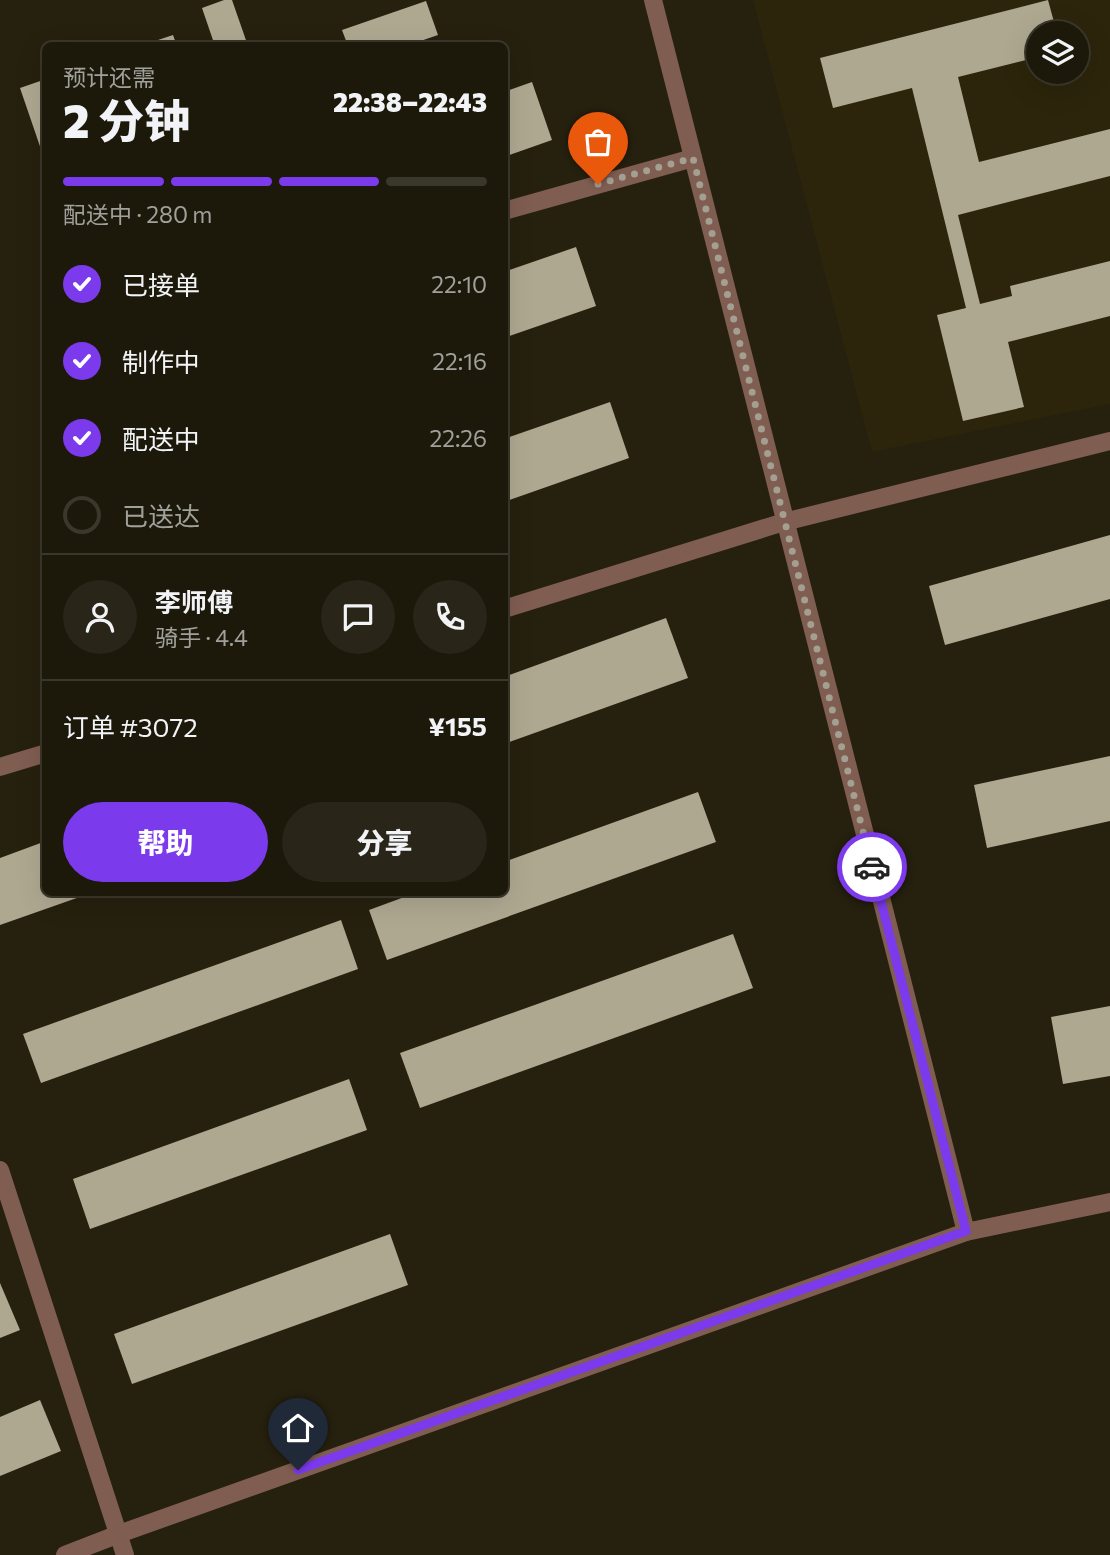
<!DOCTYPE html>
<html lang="zh">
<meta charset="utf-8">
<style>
:root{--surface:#1c180a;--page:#292518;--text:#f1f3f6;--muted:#a0a09c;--line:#3a372b;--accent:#7c3aed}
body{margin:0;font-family:Commissioner,"Noto Sans SC",sans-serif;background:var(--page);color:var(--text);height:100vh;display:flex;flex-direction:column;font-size:26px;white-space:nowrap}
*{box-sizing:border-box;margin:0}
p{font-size:23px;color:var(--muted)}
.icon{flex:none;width:38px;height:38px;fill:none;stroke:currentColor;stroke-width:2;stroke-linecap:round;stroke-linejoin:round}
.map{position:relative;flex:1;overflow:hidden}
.panel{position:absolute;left:42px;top:42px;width:466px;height:854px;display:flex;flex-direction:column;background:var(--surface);border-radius:10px;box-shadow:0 7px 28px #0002,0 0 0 2px var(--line)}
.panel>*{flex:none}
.controls{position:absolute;left:1026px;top:21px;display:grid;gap:14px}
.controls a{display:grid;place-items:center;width:63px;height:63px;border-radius:50%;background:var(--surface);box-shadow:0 7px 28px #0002,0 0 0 2px var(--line);font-size:35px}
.pin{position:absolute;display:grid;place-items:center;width:60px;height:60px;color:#fff;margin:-72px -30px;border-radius:50% 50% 50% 0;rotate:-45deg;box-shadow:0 0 7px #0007}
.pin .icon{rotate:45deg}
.courier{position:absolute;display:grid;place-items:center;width:70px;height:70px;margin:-35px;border:5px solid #7c3aed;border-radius:50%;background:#fff;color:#222;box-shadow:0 2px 9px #0007}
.head em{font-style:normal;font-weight:800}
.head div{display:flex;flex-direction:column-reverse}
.head{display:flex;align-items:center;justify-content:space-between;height:119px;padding:0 21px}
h1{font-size:46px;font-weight:800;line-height:52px}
.bar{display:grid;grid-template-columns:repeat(4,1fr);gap:10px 7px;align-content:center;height:84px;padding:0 21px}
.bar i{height:9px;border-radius:5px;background:var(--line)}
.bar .selected{background:var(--accent)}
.bar p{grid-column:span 4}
.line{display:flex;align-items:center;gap:18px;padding:0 21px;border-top:2px solid var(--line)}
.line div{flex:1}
.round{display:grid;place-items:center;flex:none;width:74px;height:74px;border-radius:37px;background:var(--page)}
ol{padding:0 21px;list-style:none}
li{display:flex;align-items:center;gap:21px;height:77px}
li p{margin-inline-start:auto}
li .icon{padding:7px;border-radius:50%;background:var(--accent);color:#fff;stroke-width:4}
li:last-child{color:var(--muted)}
li i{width:38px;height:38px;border:4px solid var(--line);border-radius:50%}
.action{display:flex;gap:14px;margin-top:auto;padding:14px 21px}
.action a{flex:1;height:80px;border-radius:42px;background:var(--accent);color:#fff;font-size:28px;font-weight:800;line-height:80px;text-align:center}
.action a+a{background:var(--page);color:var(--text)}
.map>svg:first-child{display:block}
</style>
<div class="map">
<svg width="1110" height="1555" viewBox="0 0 1110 1555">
<rect width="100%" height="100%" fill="#26200e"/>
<path fill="#2c250b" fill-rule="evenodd" d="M753,0H1110V404L872,452ZM1038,33H1076V72H1038Z"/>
<g fill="#afa891">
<polygon points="224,0 232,0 248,46 215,46 202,8"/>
<polygon points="1048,0 1057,33 1038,33 1038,57 958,77 979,162 1110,129 1110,176 958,215 980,304 1012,296 1010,286 1110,261 1110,316 1008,342 1024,407 963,421 937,315 966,308 912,88 833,108 820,58"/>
<polygon points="426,1 438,35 406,46 348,46 342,30"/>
<polygon points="173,35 177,46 143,46 143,45"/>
<polygon points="46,79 46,161 45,161 20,88"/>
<polygon points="532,82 552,140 504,157 504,92"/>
<polygon points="576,247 596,306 504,338 504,272"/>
<polygon points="610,402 629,458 504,502 504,439"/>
<polygon points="1110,535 1110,599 945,645 929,586"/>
<polygon points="666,618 688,678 504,744 504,677"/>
<polygon points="1110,756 1110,821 987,848 974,785"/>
<polygon points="698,792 716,842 387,960 369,910 418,892 504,892 504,862"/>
<polygon points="46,841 46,892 91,893 0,925 0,858"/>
<polygon points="341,920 358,969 41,1083 23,1034"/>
<polygon points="733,934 753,988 420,1108 400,1053"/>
<polygon points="1110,1006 1110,1076 1063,1084 1051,1017"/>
<polygon points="349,1079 367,1130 90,1229 73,1179"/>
<polygon points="390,1234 408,1285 132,1384 114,1334"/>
<polygon points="0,1283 20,1330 0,1338"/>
<polygon points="40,1400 61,1451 0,1476 0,1417"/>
</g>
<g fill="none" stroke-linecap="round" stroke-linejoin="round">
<g stroke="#805d51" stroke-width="18">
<polyline points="504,211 693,158"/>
<polyline points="784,522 1110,441"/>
<polyline points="0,1170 125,1555"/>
</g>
<g stroke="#805d51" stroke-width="18">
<polyline points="653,0 966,1232"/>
<polyline points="504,609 784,522"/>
<polyline points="0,767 46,753"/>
<polyline points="65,1555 119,1534 966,1232 1110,1202"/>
</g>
</g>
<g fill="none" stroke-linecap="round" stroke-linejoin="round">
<polyline stroke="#a39f91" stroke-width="7" stroke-dasharray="0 12.6" points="598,184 693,158 872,867"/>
<polyline stroke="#7c3aed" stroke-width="9" points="298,1470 966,1231 872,867"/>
</g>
</svg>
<div class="controls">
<a><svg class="icon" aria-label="layers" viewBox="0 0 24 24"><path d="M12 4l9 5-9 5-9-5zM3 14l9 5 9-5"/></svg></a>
</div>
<div class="pin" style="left:598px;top:184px;background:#ea580c"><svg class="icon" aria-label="bag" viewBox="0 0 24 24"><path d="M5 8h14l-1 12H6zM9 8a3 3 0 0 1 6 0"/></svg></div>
<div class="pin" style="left:298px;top:1470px;background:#1f2937"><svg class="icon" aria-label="home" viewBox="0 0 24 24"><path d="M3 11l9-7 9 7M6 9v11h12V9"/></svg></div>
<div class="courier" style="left:872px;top:867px"><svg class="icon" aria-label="car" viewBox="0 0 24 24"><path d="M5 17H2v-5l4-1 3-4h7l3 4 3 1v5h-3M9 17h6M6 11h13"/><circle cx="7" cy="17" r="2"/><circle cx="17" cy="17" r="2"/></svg></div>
<section class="panel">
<div class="head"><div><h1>2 分钟</h1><p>预计还需</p></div><em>22:38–22:43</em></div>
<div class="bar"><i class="selected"></i><i class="selected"></i><i class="selected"></i><i></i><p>配送中 · 280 m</p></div>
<ol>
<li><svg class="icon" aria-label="check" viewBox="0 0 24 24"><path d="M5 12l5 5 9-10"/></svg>已接单<p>22:10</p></li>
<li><svg class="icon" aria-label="check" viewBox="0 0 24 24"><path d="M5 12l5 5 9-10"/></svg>制作中<p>22:16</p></li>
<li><svg class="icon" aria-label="check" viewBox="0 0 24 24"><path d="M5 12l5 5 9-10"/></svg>配送中<p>22:26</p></li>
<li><i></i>已送达</li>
</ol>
<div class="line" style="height:126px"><a class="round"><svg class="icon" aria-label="person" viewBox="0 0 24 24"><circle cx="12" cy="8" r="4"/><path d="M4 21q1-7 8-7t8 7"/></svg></a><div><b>李师傅</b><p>骑手 · 4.4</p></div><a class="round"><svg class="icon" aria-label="chat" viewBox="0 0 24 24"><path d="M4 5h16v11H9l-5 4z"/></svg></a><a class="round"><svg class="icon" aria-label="phone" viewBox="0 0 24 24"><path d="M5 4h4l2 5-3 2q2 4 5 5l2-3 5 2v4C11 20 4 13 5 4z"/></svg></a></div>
<div class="line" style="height:91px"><div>订单 #3072</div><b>¥155</b></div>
<div class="action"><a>帮助</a><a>分享</a></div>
</section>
</div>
